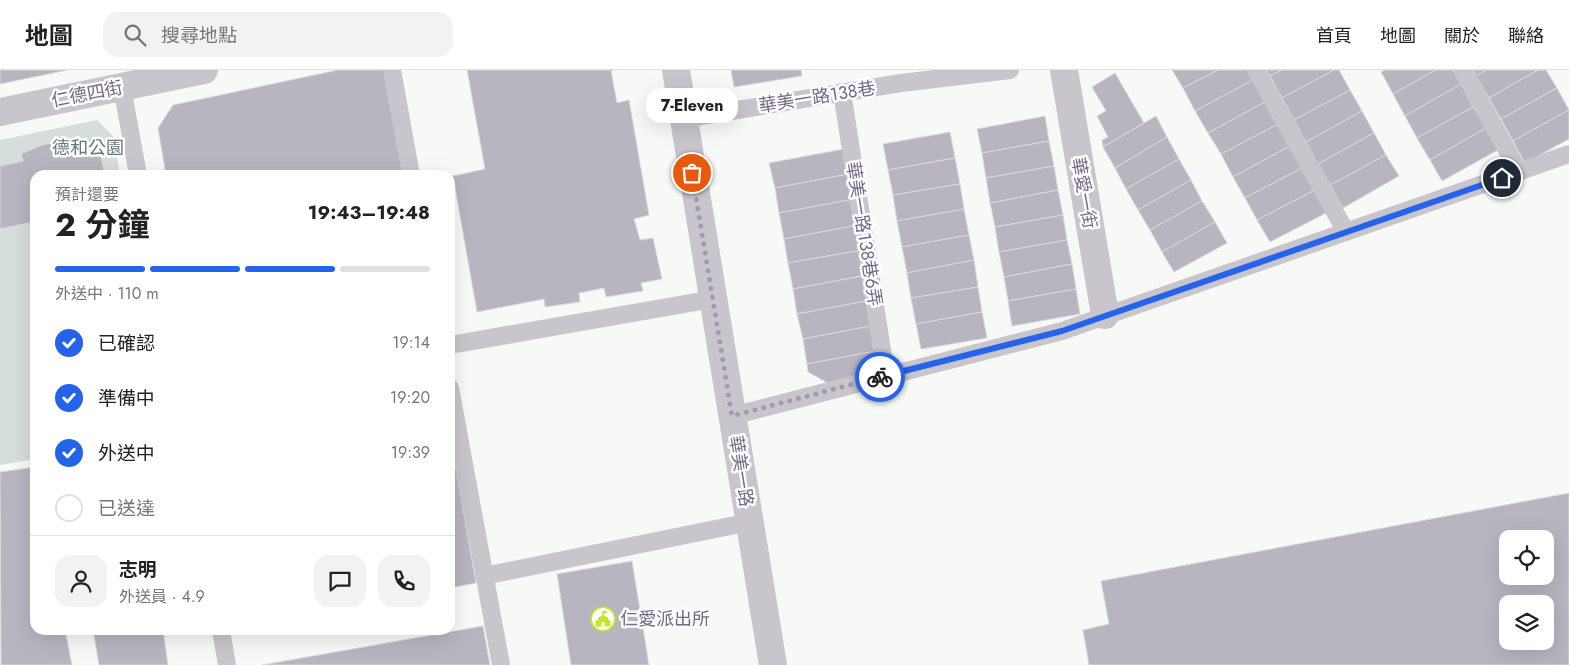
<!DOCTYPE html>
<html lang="zh-TW">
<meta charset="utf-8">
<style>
:root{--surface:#fff;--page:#f2f2f2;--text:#222;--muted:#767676;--line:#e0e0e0;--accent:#2563eb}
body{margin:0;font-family:Jost,"Noto Sans TC",sans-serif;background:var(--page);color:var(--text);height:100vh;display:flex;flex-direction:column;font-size:19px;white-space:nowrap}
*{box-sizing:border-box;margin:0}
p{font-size:16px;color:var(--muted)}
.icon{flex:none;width:28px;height:28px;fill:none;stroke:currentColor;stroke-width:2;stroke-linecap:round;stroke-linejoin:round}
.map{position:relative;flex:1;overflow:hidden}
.sheet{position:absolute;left:30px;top:100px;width:425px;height:465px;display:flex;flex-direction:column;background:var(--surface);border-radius:15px;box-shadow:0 5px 20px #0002}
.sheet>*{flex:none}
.buttons{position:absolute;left:1499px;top:460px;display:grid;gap:10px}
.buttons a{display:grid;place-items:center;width:55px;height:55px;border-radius:10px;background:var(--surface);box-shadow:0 5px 20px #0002;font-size:25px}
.pin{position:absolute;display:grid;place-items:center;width:42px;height:42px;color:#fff;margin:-21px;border:2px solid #fff;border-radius:50%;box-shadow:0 1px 5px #0007}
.courier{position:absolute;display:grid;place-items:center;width:50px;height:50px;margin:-25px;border:4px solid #2563eb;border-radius:50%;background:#fff;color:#222;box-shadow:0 1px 6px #0007}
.bubble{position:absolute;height:35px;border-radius:15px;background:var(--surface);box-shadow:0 5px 20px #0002;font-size:16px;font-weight:700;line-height:35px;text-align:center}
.overview em{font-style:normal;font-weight:700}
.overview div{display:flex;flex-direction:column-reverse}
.overview{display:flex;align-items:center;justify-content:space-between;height:85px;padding:0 25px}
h1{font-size:32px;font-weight:700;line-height:38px}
.bar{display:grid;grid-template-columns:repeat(4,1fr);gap:8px 5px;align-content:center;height:60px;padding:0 25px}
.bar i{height:6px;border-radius:4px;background:var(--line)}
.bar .current{background:var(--accent)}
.bar p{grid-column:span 4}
.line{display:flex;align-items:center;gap:12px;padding:0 25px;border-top:1px solid var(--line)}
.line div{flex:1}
.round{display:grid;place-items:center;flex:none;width:52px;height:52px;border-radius:15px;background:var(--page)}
ol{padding:0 25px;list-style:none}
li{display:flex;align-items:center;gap:15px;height:55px}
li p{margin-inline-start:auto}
li .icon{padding:5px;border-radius:50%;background:var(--accent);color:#fff;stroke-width:4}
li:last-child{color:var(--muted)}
li i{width:28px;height:28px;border:2px solid var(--line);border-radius:50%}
header{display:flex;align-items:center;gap:30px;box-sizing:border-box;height:70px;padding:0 25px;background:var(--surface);border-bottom:1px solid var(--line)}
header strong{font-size:24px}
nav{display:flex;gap:28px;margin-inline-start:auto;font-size:18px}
.search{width:350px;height:45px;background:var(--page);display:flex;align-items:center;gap:12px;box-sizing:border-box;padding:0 18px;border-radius:15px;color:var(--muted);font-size:19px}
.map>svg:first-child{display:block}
</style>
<header>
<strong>地圖</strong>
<div class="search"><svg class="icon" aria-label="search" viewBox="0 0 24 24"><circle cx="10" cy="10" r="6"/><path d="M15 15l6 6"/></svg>搜尋地點</div>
<nav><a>首頁</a><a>地圖</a><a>關於</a><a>聯絡</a></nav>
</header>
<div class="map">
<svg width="1569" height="595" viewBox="0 0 1569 595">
<rect width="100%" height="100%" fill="#f7f9f7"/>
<polygon fill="#d6dedb" points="97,50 114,67 120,105 35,105 35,389 0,395 0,70"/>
<g fill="#b8b4c0" stroke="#d9dbd9" fill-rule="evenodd">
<polygon points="0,0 68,0 0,14"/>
<polygon points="338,0 386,0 405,105 166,105 158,58 173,35"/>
<polygon points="467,0 614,0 611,1 617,33 629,30 649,145 634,149 640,170 653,168 662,209 641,213 643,221 606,227 604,218 579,223 580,232 545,237 544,229 477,242 453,106 485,99"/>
<polygon points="731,0 801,0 802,6 734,17"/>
<polygon points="1172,0 1218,0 1183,18"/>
<polygon points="1218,0 1247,0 1253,10 1195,41 1183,18"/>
<polygon points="1266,0 1282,0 1270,6"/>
<polygon points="1282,0 1334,0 1282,28 1270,6"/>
<polygon points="1334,0 1339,0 1350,20 1294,50 1282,28"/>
<polygon points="1385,0 1436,0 1393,24 1381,2"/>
<polygon points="1436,0 1453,0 1461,14 1405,46 1393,24"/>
<polygon points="1473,0 1487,0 1476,6"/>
<polygon points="1487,0 1538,0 1489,28 1476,6"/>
<polygon points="1538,0 1546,0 1557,18 1501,49 1489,28"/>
<polygon points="1115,3 1144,53 1103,77 1102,70 1108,67 1097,46 1106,41 1092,17"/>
<polygon points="1253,10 1265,32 1208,63 1195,41"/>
<polygon points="1461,14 1473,37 1417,68 1405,46"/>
<polygon points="1557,18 1569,40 1513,71 1501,49"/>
<polygon points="1350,20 1362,41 1306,72 1294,50"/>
<polygon points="1265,32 1278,54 1221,84 1208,63"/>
<polygon points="1473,37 1486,58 1430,90 1417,68"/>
<polygon points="1569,40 1569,69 1525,93 1513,71"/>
<polygon points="1362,41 1374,63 1318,94 1306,72"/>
<polygon points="1045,46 1049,71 982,83 977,59"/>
<polygon points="1156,46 1167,67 1115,98 1103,77"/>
<polygon points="1278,54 1290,76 1233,107 1221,84"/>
<polygon points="1486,58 1498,80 1442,111 1430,90"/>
<polygon points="950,62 955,88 888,100 883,74"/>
<polygon points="1374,63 1386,85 1330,115 1318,94"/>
<polygon points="1167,67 1179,89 1126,119 1115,98"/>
<polygon points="97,69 105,105 35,105 35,162 33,152 0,159 0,96 23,91 21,84 42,75 65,70"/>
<polygon points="1049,71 1054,96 986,108 982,83"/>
<polygon points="1290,76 1302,98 1245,128 1233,107"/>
<polygon points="844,79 848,104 775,118 769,93"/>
<polygon points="1386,85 1399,106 1343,138 1330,115"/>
<polygon points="955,88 960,114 893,125 888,100"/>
<polygon points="1179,89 1191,110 1138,140 1126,119"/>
<polygon points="1054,96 1058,120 990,133 986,108"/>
<polygon points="1302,98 1315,120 1257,150 1245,128"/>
<polygon points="848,104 854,129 779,143 775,118"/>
<polygon points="1191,110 1202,131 1150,160 1138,140"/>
<polygon points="960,114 964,139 897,151 893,125"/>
<polygon points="1058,120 1063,145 995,157 990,133"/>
<polygon points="1315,120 1328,142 1270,172 1257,150"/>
<polygon points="854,129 858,155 784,169 779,143"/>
<polygon points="1202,131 1215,152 1162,182 1150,160"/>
<polygon points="964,139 969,165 902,177 897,151"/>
<polygon points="1063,145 1067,170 999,182 995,157"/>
<polygon points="1215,152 1227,173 1174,202 1162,182"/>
<polygon points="858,155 862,180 788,193 784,169"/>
<polygon points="969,165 974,190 907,203 902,177"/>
<polygon points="1067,170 1072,194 1004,207 999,182"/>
<polygon points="862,180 867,205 793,219 788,193"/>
<polygon points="974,190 978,217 911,228 907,203"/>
<polygon points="1072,194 1076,219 1008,231 1004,207"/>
<polygon points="867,205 872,230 797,244 793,219"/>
<polygon points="978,217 982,242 916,254 911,228"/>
<polygon points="1076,219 1080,244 1012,256 1008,231"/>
<polygon points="872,230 876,255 803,269 797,244"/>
<polygon points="982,242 987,268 921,279 916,254"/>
<polygon points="876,255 881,280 807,294 803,269"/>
<polygon points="881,280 884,307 833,316 808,302 807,294"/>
<polygon points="450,376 452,376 476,513 450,518"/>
<polygon points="35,397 35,560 65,560 72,595 1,595 0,402"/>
<path d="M1569,423V595H1089L1083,560L1109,554L1101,511ZM1508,469H1545V506H1508ZM1508,534H1545V571H1508Z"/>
<polygon points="632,491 649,595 571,595 557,504"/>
<polygon points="483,556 490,595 262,595"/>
<polygon points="93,560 163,560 168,595 99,595"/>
</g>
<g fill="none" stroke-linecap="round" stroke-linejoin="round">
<g stroke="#c8c5cc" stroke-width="18">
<polyline points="392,0 411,105"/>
<polyline points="1256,0 1346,162"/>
<polyline points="1463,0 1519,102"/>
<polyline points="122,17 138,105"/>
<polyline points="842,22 886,306"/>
<polyline points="683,49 901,13 1010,0"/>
<polyline points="450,275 713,229"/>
<polyline points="450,318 501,595"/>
<polyline points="732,346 1062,261 1569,84"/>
<polyline points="484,506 750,452"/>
<polyline points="221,560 227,595"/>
</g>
<g stroke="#c8c5cc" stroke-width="28">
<polyline points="676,0 773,595"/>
<polyline points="1064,0 1105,245"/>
<polyline points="0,42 204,0"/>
</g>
</g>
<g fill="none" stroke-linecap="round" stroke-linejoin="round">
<polyline stroke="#a29baf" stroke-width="5" stroke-dasharray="0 9" points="692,103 732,346 880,307"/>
<polyline stroke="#2563eb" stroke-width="6" points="880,307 1062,261 1502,108"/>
</g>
<defs>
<g id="civic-ring" transform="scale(1.25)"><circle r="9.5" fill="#fff" stroke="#c3e52a" stroke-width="1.5"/><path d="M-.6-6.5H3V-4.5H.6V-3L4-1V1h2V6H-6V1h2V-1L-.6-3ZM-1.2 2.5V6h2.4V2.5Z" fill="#c3e52a"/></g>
</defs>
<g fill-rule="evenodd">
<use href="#civic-ring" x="603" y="549"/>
</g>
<g text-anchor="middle" stroke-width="5" stroke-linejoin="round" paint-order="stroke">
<g font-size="18" fill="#756888" stroke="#fff">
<text transform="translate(87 24) rotate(-11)" y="6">仁德四街</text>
<text transform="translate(817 27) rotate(-9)" y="6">華美一路138巷</text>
<text transform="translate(1084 123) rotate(80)" y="6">華愛一街</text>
<text transform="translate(864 164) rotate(81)" y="6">華美一路138巷6弄</text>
<text transform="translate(741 401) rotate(81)" y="6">華美一路</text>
</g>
<g font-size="18" fill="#637a74" stroke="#fff">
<text x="88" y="84">德和公園</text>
</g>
<g font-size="18" fill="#756888" stroke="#fff" text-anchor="start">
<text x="620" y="555">仁愛派出所</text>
</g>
</g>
</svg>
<div class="buttons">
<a><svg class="icon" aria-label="locate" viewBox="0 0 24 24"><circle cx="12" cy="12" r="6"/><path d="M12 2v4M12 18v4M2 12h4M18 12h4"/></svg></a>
<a><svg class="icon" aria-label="layers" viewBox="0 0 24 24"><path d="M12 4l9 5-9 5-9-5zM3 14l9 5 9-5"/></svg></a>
</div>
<div class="pin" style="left:692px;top:103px;background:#ea580c"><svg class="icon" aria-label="bag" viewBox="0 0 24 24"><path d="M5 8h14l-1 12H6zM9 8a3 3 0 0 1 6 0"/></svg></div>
<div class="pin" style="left:1502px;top:108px;background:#1f2937"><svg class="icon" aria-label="home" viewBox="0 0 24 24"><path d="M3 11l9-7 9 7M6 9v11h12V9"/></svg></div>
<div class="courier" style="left:880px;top:307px"><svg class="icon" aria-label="bike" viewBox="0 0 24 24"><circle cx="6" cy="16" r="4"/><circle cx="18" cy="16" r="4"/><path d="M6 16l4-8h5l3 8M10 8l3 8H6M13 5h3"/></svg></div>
<div class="bubble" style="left:646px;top:18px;width:92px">7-Eleven</div>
<section class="sheet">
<div class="overview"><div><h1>2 分鐘</h1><p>預計還要</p></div><em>19:43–19:48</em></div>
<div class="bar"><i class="current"></i><i class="current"></i><i class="current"></i><i></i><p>外送中 · 110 m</p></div>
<ol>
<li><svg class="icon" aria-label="check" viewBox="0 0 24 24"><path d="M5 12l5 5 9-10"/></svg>已確認<p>19:14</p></li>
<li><svg class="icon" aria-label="check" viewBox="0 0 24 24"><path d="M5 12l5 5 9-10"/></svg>準備中<p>19:20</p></li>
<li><svg class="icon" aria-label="check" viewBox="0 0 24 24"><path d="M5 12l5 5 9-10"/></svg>外送中<p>19:39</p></li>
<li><i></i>已送達</li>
</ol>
<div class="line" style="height:90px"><a class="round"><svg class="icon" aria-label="person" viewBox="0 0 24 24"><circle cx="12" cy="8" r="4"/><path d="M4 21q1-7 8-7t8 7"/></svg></a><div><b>志明</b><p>外送員 · 4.9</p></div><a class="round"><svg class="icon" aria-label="chat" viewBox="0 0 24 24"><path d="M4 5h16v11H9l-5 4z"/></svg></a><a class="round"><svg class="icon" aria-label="phone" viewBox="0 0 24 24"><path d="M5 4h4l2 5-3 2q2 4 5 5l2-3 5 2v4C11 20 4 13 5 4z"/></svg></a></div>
</section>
</div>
